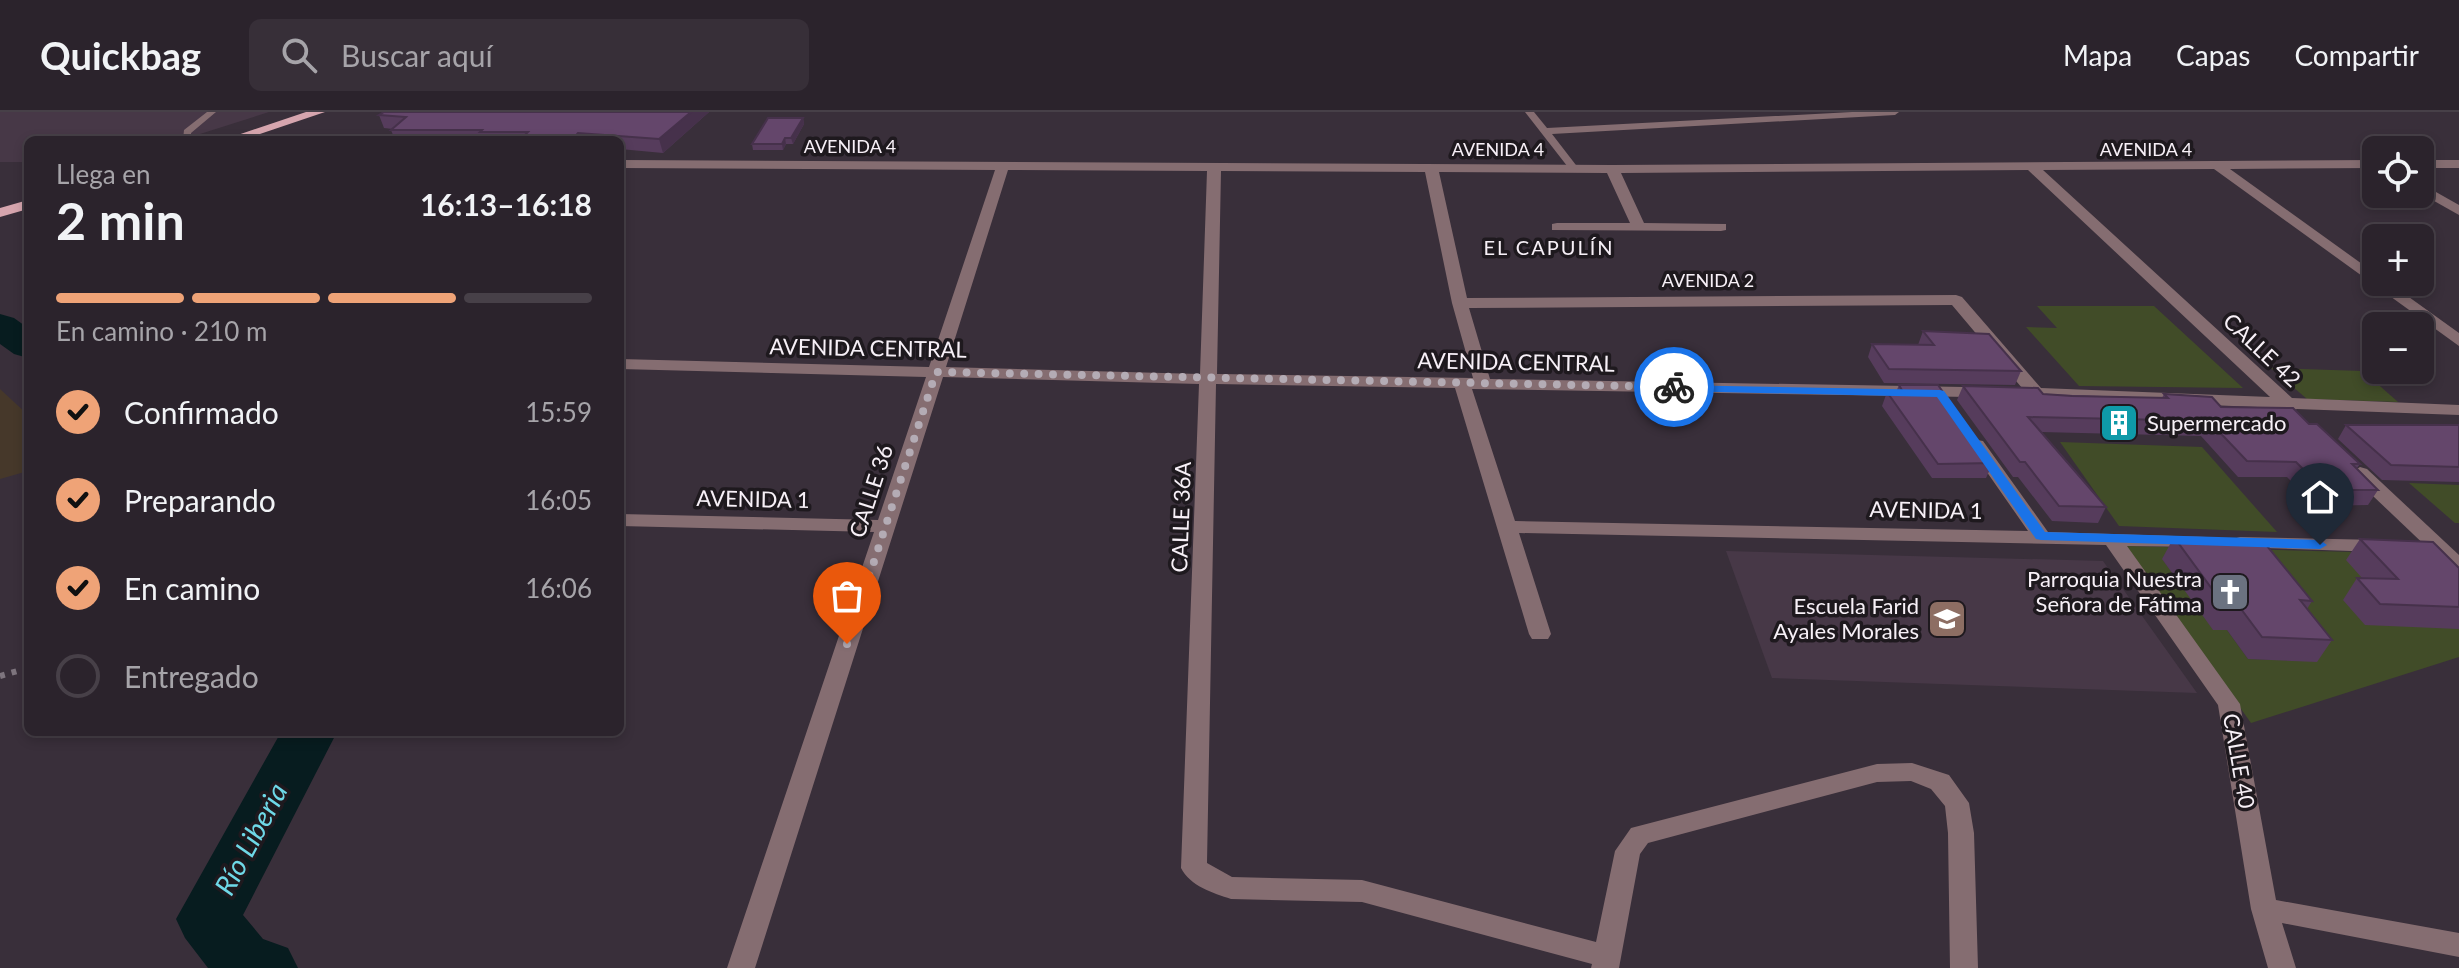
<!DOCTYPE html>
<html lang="es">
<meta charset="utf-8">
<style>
:root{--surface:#2b232c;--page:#372f38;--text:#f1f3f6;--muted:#a6a4a9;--line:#474048;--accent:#efa377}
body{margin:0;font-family:Lato,sans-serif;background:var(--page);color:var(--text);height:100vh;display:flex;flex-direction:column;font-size:30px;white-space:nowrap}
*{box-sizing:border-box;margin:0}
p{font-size:26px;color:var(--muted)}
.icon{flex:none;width:44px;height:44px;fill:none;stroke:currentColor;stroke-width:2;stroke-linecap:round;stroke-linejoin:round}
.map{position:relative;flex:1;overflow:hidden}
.drawer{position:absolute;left:24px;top:24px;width:600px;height:600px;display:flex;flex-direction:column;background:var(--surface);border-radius:12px;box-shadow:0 4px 12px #0003,0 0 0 2px var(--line)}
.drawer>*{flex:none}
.buttons{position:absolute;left:2362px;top:24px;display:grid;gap:16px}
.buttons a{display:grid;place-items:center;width:72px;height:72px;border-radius:12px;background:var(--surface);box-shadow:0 4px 12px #0003,0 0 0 2px var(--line);font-size:40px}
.pin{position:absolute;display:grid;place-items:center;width:68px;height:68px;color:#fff;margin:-82px -34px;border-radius:50% 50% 50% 0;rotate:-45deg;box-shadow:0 0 8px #0007}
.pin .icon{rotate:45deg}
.courier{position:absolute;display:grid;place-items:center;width:80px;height:80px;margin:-40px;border:6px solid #1a73e8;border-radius:50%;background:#fff;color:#222;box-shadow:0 2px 10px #0007}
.overview em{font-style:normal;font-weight:700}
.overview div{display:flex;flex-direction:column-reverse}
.overview{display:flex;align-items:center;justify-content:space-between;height:136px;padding:0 32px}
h1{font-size:52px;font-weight:700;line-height:60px}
.bar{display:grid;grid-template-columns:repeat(4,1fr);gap:12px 8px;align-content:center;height:96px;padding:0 32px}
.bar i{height:10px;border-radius:6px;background:var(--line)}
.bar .current{background:var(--accent)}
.bar p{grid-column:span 4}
ol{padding:0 32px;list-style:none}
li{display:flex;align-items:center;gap:24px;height:88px}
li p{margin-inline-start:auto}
li .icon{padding:8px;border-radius:50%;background:var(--accent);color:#111;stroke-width:4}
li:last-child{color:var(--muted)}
li i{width:44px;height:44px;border:4px solid var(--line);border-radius:50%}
header{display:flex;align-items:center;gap:48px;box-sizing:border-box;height:112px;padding:0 40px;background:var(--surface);border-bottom:2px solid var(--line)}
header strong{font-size:38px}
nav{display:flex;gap:44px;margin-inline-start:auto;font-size:28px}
.search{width:560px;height:72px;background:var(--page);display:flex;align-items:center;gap:20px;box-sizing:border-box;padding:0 28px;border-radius:12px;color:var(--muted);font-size:30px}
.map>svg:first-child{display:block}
</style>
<header>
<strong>Quickbag</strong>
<div class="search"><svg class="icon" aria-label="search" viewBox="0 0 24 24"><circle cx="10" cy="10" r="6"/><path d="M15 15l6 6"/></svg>Buscar aquí</div>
<nav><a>Mapa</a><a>Capas</a><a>Compartir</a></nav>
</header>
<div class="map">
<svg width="2459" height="856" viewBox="0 0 2459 856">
<rect width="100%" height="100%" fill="#392f3a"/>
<polygon fill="#46382a" points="0,277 28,303 28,359 0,367"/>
<g fill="#473847">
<polygon points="0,0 269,0 181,28 28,28 28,50 0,50"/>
<polygon points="1726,439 2103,449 2197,581 1772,566"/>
</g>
<g fill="#414c28" fill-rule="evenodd">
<polygon points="2037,194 2154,194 2243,276 2079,274 2026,215 2057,216"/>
<polygon points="2271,256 2363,259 2398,290 2307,287"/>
<polygon points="2060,330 2202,335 2277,420 2119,414"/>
<polygon points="2409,371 2459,373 2459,411 2455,411"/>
<path d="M2126,434L2432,442L2459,467V545L2251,611ZM2163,448L2316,549L2248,547L2227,518L2213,517Z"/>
</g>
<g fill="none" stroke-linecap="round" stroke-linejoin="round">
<g fill="#071c1f" fill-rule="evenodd">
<polygon points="0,202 14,206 28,216 28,246 14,242 0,232"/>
<polygon points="281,620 337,620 243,803 263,827 288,836 298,856 208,856 185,826 176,807"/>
</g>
<polyline stroke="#7e757e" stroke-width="6" stroke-dasharray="5 7" stroke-linecap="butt" points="0,564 28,556"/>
<g fill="#856d71" fill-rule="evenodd">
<polygon points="207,0 216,0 191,21 191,28 183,28 184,18"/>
<polygon points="1525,0 1534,0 1547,16 1852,0 1899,0 1895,3 1552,22 1579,57 1574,60 1571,59"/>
</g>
<g fill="#856d71" fill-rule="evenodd">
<path d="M620,48L1612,53L2376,48V56L2230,57L2376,162V170H2388L2459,221V234L2214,57L2043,58L2292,286L2459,293V303L2297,297L2290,299L2282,296L2036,286L1472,277L1515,409L2028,419L1968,333L1977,328L1983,329L2048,420L2207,425L2210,429L2200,435L2127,434L2240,592L2276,788L2459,821V845L2282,811L2296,856H2268L2251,797L2218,593L2106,433L1519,421L1551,522L1548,527H1532L1529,522L1455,276L1216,272L1207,751L1232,765L1362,768L1596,830L1615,739L1631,716L1877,652L1912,651L1949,663L1969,691L1974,721L1978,856H1950L1948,721L1945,694L1931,677L1911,669L1877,670L1648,731L1640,742L1619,856H1591L1592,852L1362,790L1231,787C1213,781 1190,774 1181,756L1199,272L943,265L755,856H727L874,420L620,414V402L878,408L926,265L620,257V247L929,255L995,58L620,56ZM1008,58L1207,59L1200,262L946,255ZM2028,58L2270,285L2041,276L1962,185L1956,183L1467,186L1439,60L1607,61L1630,111H1557L1552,112V118L1721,119L1726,118V112L1644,111L1621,61ZM1221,59L1425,60L1452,191L1473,266L1217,262ZM1952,193L2022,276L1490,267L1469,196Z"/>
<rect x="2420" y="48" width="39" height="8"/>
<polygon points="2420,71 2459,93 2459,103 2420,81"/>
<polygon points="2360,355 2367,357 2459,443 2459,461 2452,459 2353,365 2351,361"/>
<polygon points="2240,425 2380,428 2390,434 2380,440 2233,435 2230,431 2233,427"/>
</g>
<g fill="#d6a5ae" fill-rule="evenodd">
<polygon points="306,0 325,0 242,28 223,28"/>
<polygon points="28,88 28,97 0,105 0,96"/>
</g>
</g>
<g fill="#563c5c">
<polygon points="709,0 663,41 620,37 620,28 395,28 391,18 393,17 384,16 379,3"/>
<polygon points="803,6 804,12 793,32 786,32 783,38 753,38 752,32"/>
<polygon points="1923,219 2021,259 2015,273 1884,271 1868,245 1872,232 1918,233"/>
<polygon points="1899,273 1993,351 1986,366 1932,366 1882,294 1887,280 1896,280"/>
<polygon points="1963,274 2043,282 2162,286 2164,282 2221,295 2309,312 2360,352 2357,356 2378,378 2368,393 2315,394 2287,365 2238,365 2201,324 2041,320 2106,395 2098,411 2052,409 2018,365 2013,365 1957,288"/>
<polygon points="2346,313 2459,313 2459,370 2382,368 2338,327"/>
<polygon points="2174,425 2312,489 2307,497 2332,528 2317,550 2248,547 2227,518 2213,518 2162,447"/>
<polygon points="2360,427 2459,456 2459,517 2365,513 2343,488 2357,466 2362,466 2346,448"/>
</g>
<g fill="#46314b">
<polygon points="691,0 709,0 663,41 659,27"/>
<polygon points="803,6 804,12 793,32 791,26"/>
<polygon points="578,21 581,28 572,28"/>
<polygon points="785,26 786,32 783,38 782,32"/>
</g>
<g fill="#64466b" stroke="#46314b" stroke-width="2">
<polygon points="384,0 691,0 659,27 578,21 572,28 520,28 528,20 480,20 482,18 391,18 406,5 379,3"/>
<polygon points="768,6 803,6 791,26 785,26 782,32 752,32"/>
<polygon points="1923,219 1989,222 2021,259 1889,257 1872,232 1934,233"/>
<polygon points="1899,273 1938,273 1993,351 1938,352 1887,280 1903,280"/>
<polygon points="1963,274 2038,276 2043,282 2072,284 2168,286 2164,282 2212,285 2221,295 2293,296 2309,312 2317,312 2360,352 2352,352 2378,378 2324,378 2296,350 2247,349 2209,309 2028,305 2106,395 2059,394 2025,350 2020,350"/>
<polygon points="2346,313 2459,313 2459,355 2391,353"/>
<polygon points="2174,425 2263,429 2312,489 2300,488 2332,528 2262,525 2241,497 2226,496"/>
<polygon points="2360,427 2433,430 2459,456 2459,495 2380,492 2357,466 2398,467"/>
</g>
<polygon fill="#1a73e8" points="1670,273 1940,278 1944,279 2045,420 2320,428 2327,433 2320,437 2041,428 2036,427 1937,285 1674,279 1670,278"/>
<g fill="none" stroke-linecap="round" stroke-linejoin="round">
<polyline stroke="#b4acb5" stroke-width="8" stroke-dasharray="0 14.4" points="847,532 936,260 1674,275"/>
</g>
<defs>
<g id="building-square" transform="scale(2)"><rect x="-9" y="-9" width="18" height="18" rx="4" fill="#0f9aa8" stroke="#1e191e"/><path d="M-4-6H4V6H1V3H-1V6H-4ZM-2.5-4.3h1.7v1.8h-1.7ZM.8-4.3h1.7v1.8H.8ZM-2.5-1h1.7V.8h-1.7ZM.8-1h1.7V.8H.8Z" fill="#fff"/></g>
<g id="church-square" transform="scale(2)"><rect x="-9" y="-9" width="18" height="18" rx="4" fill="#6b7280" stroke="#1e191e"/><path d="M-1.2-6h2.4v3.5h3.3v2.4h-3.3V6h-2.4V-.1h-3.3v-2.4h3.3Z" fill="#fff"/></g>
<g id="school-square" transform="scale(2)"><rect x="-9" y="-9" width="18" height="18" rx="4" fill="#8d6e63" stroke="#1e191e"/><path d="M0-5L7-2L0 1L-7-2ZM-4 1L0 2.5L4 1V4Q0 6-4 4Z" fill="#fff"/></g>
</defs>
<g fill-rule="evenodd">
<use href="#building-square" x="2119" y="311"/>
<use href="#church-square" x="2230" y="480"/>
<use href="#school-square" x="1947" y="507"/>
</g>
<g text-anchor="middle" stroke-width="7" stroke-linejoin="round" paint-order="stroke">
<g font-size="18" fill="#f7f0f7" stroke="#1e191e">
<text x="850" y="41">AVENIDA 4</text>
<text x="1498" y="44">AVENIDA 4</text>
<text x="2146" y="44">AVENIDA 4</text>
<text x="1708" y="175">AVENIDA 2</text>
</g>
<g font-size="20" letter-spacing="2" fill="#f7f0f7" stroke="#1e191e">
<text x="1549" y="143">EL CAPULÍN</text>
</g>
<g font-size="22" fill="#f7f0f7" stroke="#1e191e">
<text transform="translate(868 236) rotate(1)" y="8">AVENIDA CENTRAL</text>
<text transform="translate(2262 238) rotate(43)" y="8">CALLE 42</text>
<text transform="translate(1516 250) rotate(1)" y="8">AVENIDA CENTRAL</text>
<text transform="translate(871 379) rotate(-72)" y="8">CALLE 36</text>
<text transform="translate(753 387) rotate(1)" y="8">AVENIDA 1</text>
<text transform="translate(1926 398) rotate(1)" y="8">AVENIDA 1</text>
<text transform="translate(1181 405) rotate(-88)" y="8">CALLE 36A</text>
<text transform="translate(2239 649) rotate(80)" y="8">CALLE 40</text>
</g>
<g font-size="22" fill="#f7f0f7" stroke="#1e191e" text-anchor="end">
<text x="2147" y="319" text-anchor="start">Supermercado</text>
<text x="2202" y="475">Parroquia Nuestra<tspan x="2202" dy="25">Señora de Fátima</tspan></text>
<text x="1919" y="502">Escuela Farid<tspan x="1919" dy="25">Ayales Morales</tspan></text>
</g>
<g font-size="28" font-style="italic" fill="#6ed8e7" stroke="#1e191e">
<text transform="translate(251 727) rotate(-62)" y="10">Río Liberia</text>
</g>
</g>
</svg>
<div class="buttons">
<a><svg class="icon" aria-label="locate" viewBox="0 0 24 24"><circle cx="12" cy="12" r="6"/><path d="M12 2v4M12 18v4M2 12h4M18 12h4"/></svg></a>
<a>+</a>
<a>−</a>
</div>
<div class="pin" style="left:847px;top:532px;background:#ea580c"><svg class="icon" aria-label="bag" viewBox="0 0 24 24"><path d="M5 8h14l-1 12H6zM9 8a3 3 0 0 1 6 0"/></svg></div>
<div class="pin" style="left:2320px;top:433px;background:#1f2937"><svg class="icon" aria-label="home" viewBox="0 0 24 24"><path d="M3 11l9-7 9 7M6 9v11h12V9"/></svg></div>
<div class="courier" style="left:1674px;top:275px"><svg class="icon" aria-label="bike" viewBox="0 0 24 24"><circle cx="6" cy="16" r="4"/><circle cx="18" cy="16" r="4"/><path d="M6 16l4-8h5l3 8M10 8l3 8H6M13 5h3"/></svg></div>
<section class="drawer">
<div class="overview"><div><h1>2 min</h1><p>Llega en</p></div><em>16:13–16:18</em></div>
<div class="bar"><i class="current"></i><i class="current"></i><i class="current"></i><i></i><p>En camino · 210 m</p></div>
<ol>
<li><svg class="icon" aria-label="check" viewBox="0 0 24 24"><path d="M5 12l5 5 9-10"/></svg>Confirmado<p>15:59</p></li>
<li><svg class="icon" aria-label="check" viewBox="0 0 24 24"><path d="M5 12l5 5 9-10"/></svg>Preparando<p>16:05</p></li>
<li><svg class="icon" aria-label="check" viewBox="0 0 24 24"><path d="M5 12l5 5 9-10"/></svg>En camino<p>16:06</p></li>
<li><i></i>Entregado</li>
</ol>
</section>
</div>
